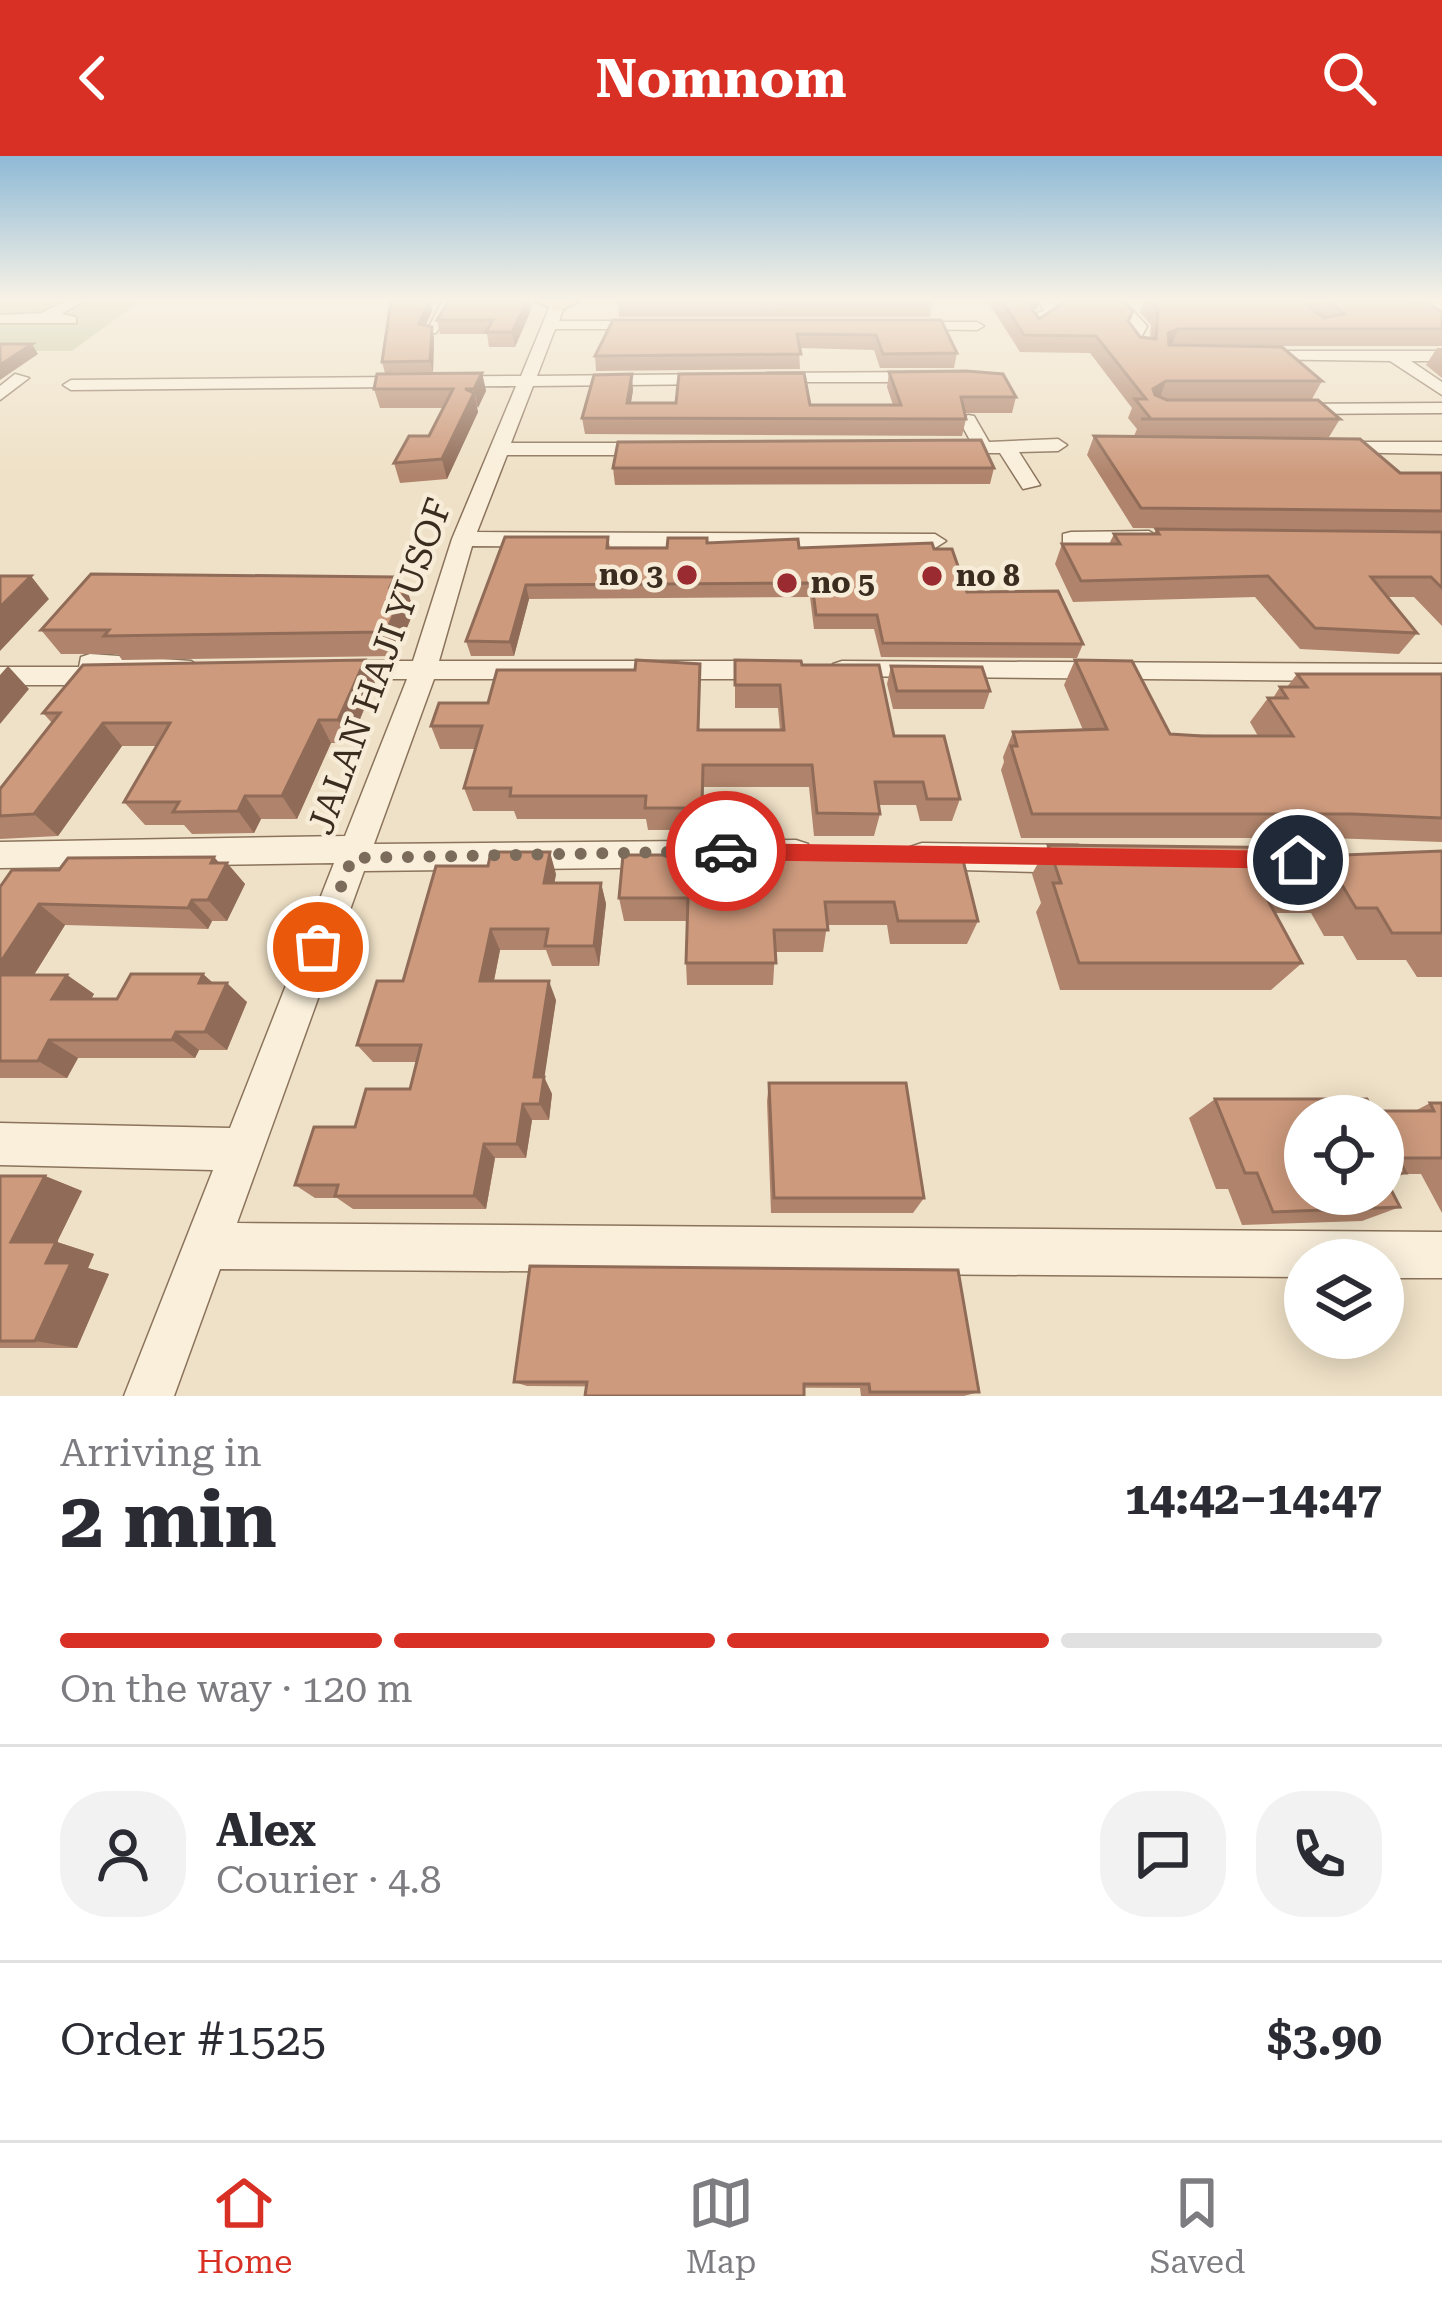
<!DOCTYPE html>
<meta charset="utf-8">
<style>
:root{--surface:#fff;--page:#f2f2f3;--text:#2b2b33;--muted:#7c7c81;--line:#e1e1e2;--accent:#d93025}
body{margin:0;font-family:"Roboto Serif",serif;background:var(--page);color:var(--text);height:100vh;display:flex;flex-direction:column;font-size:45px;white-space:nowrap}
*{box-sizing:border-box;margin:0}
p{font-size:39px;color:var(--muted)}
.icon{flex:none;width:66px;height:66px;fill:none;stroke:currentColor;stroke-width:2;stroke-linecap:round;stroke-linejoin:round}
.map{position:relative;height:1240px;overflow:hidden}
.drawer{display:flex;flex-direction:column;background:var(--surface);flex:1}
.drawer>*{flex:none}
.controls{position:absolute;left:1284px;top:939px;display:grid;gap:24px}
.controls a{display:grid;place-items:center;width:120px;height:120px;border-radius:50%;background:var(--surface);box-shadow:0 6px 30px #0003;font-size:60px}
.pin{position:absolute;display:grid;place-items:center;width:102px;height:102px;color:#fff;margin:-51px;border:6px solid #fff;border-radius:50%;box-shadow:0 3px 12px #0007}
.courier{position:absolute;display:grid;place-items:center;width:120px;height:120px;margin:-60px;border:9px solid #d93025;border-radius:50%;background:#fff;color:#222;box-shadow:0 3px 15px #0007}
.summary em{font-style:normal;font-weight:700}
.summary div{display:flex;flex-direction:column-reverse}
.summary{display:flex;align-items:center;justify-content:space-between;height:204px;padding:0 60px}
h1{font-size:78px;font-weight:700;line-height:90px}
.bar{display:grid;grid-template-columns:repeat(4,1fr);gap:18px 12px;align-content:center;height:144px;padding:0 60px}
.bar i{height:15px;border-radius:9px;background:var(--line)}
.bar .current{background:var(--accent)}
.bar p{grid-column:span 4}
.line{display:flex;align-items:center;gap:30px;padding:0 60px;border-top:3px solid var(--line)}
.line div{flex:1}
.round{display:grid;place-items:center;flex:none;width:126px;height:126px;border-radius:48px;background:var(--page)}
header{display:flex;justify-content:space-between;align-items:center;height:156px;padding:0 60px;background:var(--accent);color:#fff;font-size:54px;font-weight:700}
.menu{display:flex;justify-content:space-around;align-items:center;height:168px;border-top:3px solid var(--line);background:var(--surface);font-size:33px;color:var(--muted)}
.menu a{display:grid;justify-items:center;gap:6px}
.menu .current{color:var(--accent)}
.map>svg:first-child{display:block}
</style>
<header><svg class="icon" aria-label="back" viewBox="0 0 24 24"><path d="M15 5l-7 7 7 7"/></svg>Nomnom<svg class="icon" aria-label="search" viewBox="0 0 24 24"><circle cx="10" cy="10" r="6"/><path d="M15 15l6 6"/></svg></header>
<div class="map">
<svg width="1442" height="1240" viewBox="0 0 1442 1240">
<rect width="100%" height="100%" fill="#efe1c7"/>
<polygon fill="#bfc399" points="0,145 140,145 72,195 0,195"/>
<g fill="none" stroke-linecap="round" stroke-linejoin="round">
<g stroke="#8b735c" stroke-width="3">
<g id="minor">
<polygon points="66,145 84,145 61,158 76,161 76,167 0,167 0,159 41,157"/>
<polygon points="442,145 456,145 436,177 426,177"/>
<polygon points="552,145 566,145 559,165 647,165 654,169 647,173 555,173 537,220 719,218 727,223 719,228 533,230 511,287 655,287 665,293 655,299 507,299 477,376 935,378 946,385 935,392 472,390 439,505 776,505 789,514 776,523 434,523 374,688 796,684 808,688 812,697 808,706 796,710 364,715 237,1067 1442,1076 1442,1122 1383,1122 1383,1104 1305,1104 1305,1121 220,1113 174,1240 124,1240 213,1014 0,1009 0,967 230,972 334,707 0,712 0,686 345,680 407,523 332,523 319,514 332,505 413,505 452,383 516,230 71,234 63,229 71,224 521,220"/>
<polygon points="1039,145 1053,145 1060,158 1040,164 1042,171 1035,175 1025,161 1044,155"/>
<polygon points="1109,145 1124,145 1147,170 1142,180 1149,196 1137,196 1126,179 1133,172"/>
<polygon points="905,166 977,166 984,170 977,174 900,173"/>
<polygon points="1255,195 1442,195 1442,205 1411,205 1442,226 1442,239 1390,205 1249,203 1249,197"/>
<polygon points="767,217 929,216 937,221 929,226 761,226 759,222"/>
<polygon points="15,218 29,222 0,244 0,230"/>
<polygon points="1442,247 1442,257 1291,258 1282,253 1291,248"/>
<polygon points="968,259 974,260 989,286 1058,283 1067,289 1058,295 1019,296 1040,329 1023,333 1000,297 942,297 942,289 971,286 959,264"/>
<polygon points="1333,286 1442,286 1442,298 1326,296 1323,292"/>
<polygon points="1071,376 1149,375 1160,382 1149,389 1063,388 1063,378"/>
<polygon points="90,498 191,505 204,514 191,523 122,518 119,526 110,529 0,529 0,511 79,511 81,501"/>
<polygon points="842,505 1442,508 1442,526 833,520 829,514 833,508"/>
<polygon points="922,687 1078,689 1090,693 1094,703 1090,713 1078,717 922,713 910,709 906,700 910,691"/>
</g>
</g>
<g stroke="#594130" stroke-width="3">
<polygon id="major" points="536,145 580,145 557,156"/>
</g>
<use href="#minor" fill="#f9efdb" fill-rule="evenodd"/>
<use href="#major" fill="#f1d4a0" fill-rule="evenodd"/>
</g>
<g fill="#b0846c">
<polygon points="430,145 432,155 425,169 434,182 433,216 385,217 382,206"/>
<polygon points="991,145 1040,145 1038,152 1033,154 1039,163 1060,149 1060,145 1123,145 1129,166 1140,181 1150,183 1151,169 1140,156 1144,145 1424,146 1442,156 1442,190 1253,190 1322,225 1312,243 1340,263 1329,281 1251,281 1400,317 1442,317 1442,375 1133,372 1087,299 1094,280 1134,280 1137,273 1128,262 1132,252 1090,197 1020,196 990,149"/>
<polygon points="618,146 932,147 930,161 619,161"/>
<polygon points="531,154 515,191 489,191 487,178 440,178 437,164"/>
<polygon points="613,164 941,164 957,197 954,212 880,212 874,194 799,192 800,213 596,215 595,200"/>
<polygon points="1437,192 1442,192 1442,222 1426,209"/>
<polygon points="889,216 1016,241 1012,257 965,257 966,263 962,280 585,278 582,262 633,234 631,247 893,249 887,231"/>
<polygon points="482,217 486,235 477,252 478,256 447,323 400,327 394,307 429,280 444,252 380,252 374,233"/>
<polygon points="613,312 994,312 990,328 615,329"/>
<polygon points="1156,373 1442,376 1442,470 1414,441 1388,441 1417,477 1399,498 1300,493 1255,441 1073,446 1055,408 1062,388 1109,388 1114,378 1154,378"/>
<polygon points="505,381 608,381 610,392 667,392 707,387 799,392 934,393 967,436 1083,488 1077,502 881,501 874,473 814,473 810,441 529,443 514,500 471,500 466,485"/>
<polygon points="399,431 406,431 414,455 395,500 122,504 118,498 61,498 41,474"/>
<polygon points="735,504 802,509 894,580 960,643 952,665 920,665 916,649 878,649 880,658 874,680 814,680 809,631 703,631 702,674 648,674 646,663 517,663 514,655 473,655 464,632 475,593 440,593 431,570 488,547 635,514 700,508 699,574 780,574 778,552 735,552"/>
<polygon points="1075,504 1170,578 1258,580 1250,566 1268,542 1273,542 1280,531 1287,531 1297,518 1442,518 1442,686 1329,682 1021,682 1001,614 1004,606 1003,601 1013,576 1083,574 1064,529"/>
<polygon points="891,510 990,535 984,553 893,553 887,528"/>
<polygon points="375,527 350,587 331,587 297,663 261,663 254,677 192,678 184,669 145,669 124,646 157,590 122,590 58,680 0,683 0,633 52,567 43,557"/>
<polygon points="1048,689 1320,700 1442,695 1442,821 1417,821 1406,804 1357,804 1343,780 1324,780 1311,757 1276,757 1302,807 1271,834 1060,834 1036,756 1041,747 1032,718"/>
<polygon points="759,690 978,765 967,788 890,788 887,769 827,769 823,796 775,796 773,829 687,829 686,807 687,765 624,765 619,742 683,718 757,718"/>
<polygon points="214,701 219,707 227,707 245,728 227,765 212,765 208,773 65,769 34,819 67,819 94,838 91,843 117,843 203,818 213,827 247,846 227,894 199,894 195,902 78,902 67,922 0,922 0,731 59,714"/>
<polygon points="556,718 554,727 601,727 606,748 599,810 552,810 546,794 500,794 494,825 556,844 544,921 552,938 549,964 532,964 526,1002 495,1002 486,1053 353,1053 337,1042 315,1042 295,1029 355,971 410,933 416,906 373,906 357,889 403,825"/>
<polygon points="769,927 924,1042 913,1057 771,1057 767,945"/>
<polygon points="1215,943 1373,955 1415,955 1430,947 1442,947 1442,1057 1421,1018 1404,1018 1387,1025 1400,1051 1362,1065 1242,1069 1228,1033 1216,1033 1189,962"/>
<polygon points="0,1020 45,1020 82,1035 57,1086 94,1098 88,1112 109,1118 77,1192 0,1192"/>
<polygon points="530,1110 979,1236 964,1240 861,1240 860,1232 527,1230 514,1226"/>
</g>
<g fill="#906c58">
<polygon points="430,145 432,155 422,178 419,168"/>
<polygon points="527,145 530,145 531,154 515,191 512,176"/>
<polygon points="1025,145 1040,145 1038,152 1021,160"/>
<polygon points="432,171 434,182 433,216 430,205"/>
<polygon points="1178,173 1171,190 1161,194 1168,177"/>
<polygon points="32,188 38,198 0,224 0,209"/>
<polygon points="482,217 486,235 478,252 474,233"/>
<polygon points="632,218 633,234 628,263 627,247"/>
<polygon points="1166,225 1159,244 1153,233"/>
<polygon points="474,237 478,256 447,323 442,303"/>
<polygon points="31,420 49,443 0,495 0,451"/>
<polygon points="395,421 402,439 406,431 414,455 395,500 386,476 390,431"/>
<polygon points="526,429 529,443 514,500 510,486"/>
<polygon points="365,504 375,527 350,587 338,564"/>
<polygon points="8,510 29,533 0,568 0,519"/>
<polygon points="319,564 331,587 297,663 282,640"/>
<polygon points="103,567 122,590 58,680 34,658"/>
<polygon points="245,640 261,663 254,677 238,655"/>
<polygon points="550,696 556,718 551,748 544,727"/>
<polygon points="214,701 224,712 227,707 245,728 227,765 208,744 211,707"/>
<polygon points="601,727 606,748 599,810 594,790"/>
<polygon points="192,744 212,765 208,773 188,752"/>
<polygon points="39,748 65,769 22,838 0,824 0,807"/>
<polygon points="491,773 500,794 490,844 480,825"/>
<polygon points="203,818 223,836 227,827 247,846 227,894 205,876 199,827"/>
<polygon points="67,819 94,838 80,862 52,843"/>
<polygon points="549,825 556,844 542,938 534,921"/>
<polygon points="176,876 199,894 195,902 172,884"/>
<polygon points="49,884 78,902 67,922 38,905"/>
<polygon points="544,921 552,938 549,964 540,948"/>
<polygon points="523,948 532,964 526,1002 517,988"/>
<polygon points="484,988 495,1002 486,1053 474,1040"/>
<polygon points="45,1020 82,1035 57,1086 94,1098 88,1112 109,1118 77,1192 35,1185 46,1107 11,1086"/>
</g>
<g fill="#cd9a7d" stroke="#906c58" stroke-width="3">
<polygon points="391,145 429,145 419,168 432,171 430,205 382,206"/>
<polygon points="449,145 527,145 512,176 486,176 493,164 437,164"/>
<polygon points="618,145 931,145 932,147 618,146"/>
<polygon points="1002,145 1026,145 1039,163 1066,145 1123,145 1133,155 1128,165 1140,181 1156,183 1158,153 1151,145 1302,145 1324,162 1344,158 1329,145 1424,146 1442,156 1442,173 1178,173 1168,177 1169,189 1282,191 1322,225 1166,225 1153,233 1155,239 1167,244 1318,244 1340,263 1141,263 1151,263 1135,243 1146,243 1096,180 1024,179"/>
<polygon points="613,164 941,164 957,197 883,198 876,179 797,178 801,198 595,200"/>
<polygon points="0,188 32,188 0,209"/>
<polygon points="966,215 1003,218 1016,241 961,241 966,263 582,262 594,219 632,218 627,247 676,247 679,218 804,217 810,249 901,249 889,216"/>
<polygon points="482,217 474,233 465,233 474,237 442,303 394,307 409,280 429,280 453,233 374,233 377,218"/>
<polygon points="1094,280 1360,283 1400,317 1442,317 1442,355 1141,352"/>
<polygon points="981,284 994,312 613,312 618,286"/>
<polygon points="1156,373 1442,376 1442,432 1431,421 1371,421 1417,477 1315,472 1268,420 1081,425 1062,388 1120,388 1114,378 1159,378"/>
<polygon points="505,381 608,381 607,392 667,392 668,382 707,382 707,387 798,383 799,392 932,387 934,393 952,393 967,436 1058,435 1083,488 883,487 877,459 816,459 812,427 526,429 510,486 466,485"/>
<polygon points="91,418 395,421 390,431 406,431 386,476 104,480 109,474 41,474"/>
<polygon points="0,420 31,420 0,451"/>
<polygon points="365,504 338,564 319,564 282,640 245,640 238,655 173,656 179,646 124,646 170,567 103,567 34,658 0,660 0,633 60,557 43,557 83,509"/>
<polygon points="636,504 700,508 698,574 784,574 780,529 735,529 735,504 801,505 802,509 879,509 894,580 944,580 960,643 927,643 923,626 875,626 880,658 817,657 812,609 703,609 702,652 645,652 646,640 510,640 511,632 464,632 482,570 431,570 439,547 488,547 497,514 635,514"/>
<polygon points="1075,504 1132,505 1170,578 1202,580 1293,580 1268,542 1287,542 1280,531 1307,531 1297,518 1442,518 1442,662 1352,658 1032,658 1011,590 1017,590 1013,576 1107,573"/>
<polygon points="891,510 982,511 990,535 897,535"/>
<polygon points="1048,689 1316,692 1320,700 1442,695 1442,777 1392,777 1377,752 1356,752 1342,729 1289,729 1295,739 1265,739 1302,807 1079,807 1053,727 1061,727"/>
<polygon points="759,690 960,692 978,765 898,765 894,746 825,746 828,774 774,774 776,807 686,807 688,742 619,742 623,699 681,699 681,718 760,718"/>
<polygon points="491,696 550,696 544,727 601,727 594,790 545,790 548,773 491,773 480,825 549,825 534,921 544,921 540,948 523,948 517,988 484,988 474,1040 335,1040 338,1029 295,1029 314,971 355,971 366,933 410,933 421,889 357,889 377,825 403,825 436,710 488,710"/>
<polygon points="214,701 211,707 227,707 208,744 192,744 188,752 39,748 0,807 0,731 12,714 59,714 68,702"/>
<polygon points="131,818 203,818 199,827 227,827 205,876 176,876 172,884 49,884 38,905 0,905 0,819 67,819 52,843 117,843"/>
<polygon points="769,927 906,927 924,1042 774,1042"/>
<polygon points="1215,943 1367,943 1373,955 1434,955 1430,947 1442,947 1442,1002 1398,1002 1406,1017 1383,1017 1383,960 1305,960 1305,1038 1383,1038 1383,1018 1400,1051 1273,1056 1257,1017 1245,1017"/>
<polygon points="0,1020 45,1020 11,1086 56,1086 46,1107 71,1107 35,1185 0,1185"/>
<polygon points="530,1110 958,1114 979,1236 870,1236 869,1228 804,1228 804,1240 585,1240 587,1226 514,1226"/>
</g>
<linearGradient id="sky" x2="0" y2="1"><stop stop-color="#8ebad6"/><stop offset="0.45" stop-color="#f8f2e6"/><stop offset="1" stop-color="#f8f2e6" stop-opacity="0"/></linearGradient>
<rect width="1442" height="319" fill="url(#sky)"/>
<polygon fill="#d93025" points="726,687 1298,695 1308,704 1298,713 726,704 716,695"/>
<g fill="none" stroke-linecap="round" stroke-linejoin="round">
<polyline stroke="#7a6b5a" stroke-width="12" stroke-dasharray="0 21.6" points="318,791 352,702 726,695"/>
</g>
<g fill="#9a2b31" stroke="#f6ecd7" stroke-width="4.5">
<circle cx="687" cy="419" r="12"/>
<circle cx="932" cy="420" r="12"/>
<circle cx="787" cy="427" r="12"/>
</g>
<g text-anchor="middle" stroke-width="9" stroke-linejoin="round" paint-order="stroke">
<g font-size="30" font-weight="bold" fill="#3b2c20" stroke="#f6ecd7" text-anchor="start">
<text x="663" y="429" text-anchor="end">no 3</text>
<text x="956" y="430">no 8</text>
<text x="811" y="437">no 5</text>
</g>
<g font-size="36" fill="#3b2c20" stroke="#f6ecd7">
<text transform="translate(379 510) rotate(-70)" y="13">JALAN HAJI YUSOF</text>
</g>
</g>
</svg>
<div class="controls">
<a><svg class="icon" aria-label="locate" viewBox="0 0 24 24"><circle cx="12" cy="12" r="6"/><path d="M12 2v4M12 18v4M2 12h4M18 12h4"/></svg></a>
<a><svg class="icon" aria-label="layers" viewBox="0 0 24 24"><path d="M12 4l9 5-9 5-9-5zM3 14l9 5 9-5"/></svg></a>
</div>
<div class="pin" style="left:318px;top:791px;background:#ea580c"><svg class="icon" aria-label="bag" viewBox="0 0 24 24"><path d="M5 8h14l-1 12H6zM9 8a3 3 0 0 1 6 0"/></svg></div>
<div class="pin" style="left:1298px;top:704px;background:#1f2937"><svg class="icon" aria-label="home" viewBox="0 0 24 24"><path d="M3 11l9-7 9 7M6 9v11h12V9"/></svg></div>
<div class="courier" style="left:726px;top:695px"><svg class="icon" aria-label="car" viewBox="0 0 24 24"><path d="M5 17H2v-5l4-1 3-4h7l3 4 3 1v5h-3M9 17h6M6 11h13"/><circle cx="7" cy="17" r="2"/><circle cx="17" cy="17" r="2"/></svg></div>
</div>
<section class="drawer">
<div class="summary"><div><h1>2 min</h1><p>Arriving in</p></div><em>14:42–14:47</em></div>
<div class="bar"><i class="current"></i><i class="current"></i><i class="current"></i><i></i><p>On the way · 120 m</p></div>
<div class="line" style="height:216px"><a class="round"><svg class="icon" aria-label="person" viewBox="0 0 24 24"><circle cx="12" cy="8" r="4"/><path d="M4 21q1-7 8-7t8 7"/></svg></a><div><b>Alex</b><p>Courier · 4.8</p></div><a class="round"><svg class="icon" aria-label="chat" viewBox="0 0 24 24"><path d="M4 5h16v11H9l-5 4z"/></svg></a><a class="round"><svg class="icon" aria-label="phone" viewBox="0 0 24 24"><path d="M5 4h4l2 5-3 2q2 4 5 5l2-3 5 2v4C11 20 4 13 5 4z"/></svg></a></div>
<div class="line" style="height:156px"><div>Order #1525</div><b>$3.90</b></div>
</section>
<nav class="menu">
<a class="current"><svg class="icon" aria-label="home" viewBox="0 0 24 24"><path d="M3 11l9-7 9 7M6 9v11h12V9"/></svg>Home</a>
<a><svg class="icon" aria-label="map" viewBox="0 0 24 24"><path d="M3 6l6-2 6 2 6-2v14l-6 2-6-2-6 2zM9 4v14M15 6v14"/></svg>Map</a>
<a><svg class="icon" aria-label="saved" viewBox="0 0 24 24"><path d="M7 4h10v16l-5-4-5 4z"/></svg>Saved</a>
</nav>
